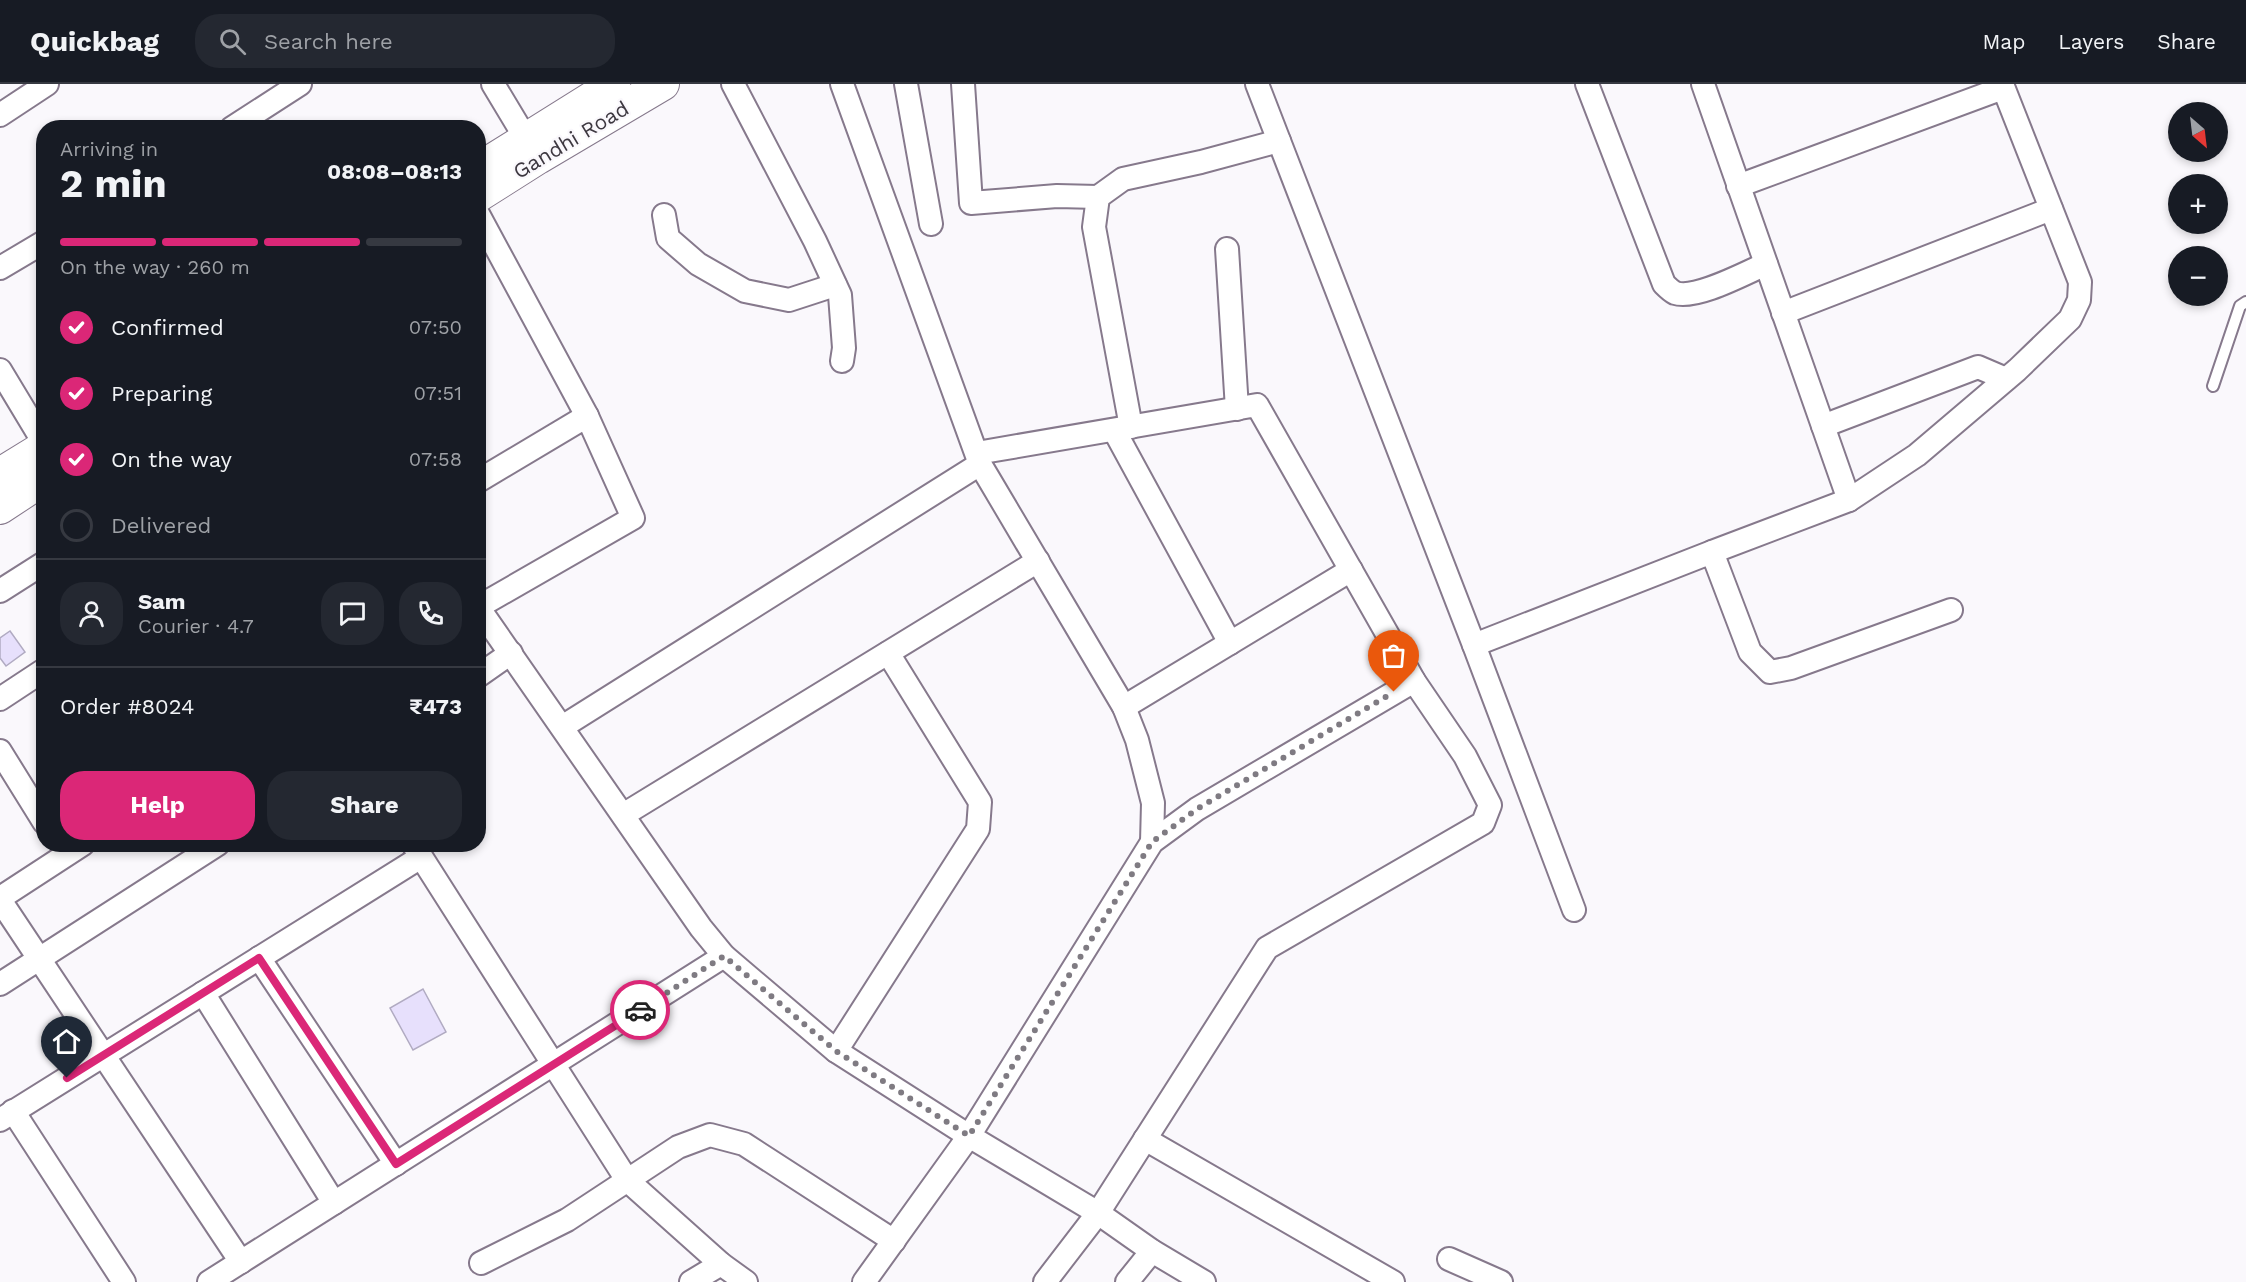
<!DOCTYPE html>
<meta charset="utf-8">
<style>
:root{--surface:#171b24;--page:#242831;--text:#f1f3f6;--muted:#9ea1a6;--line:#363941;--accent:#db2777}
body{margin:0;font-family:"Work Sans",sans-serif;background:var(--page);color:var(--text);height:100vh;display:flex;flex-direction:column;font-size:22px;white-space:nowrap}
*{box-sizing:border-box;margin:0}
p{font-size:20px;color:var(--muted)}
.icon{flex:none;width:33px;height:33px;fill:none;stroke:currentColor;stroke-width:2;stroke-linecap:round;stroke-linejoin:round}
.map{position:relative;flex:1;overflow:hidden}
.details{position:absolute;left:36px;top:36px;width:450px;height:732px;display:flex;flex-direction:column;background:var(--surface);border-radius:24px;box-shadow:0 3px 9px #0003}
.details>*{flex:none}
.needle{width:39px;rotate:152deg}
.tools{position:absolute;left:2168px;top:18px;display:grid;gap:12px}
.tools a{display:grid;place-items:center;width:60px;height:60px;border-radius:50%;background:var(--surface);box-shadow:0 3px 9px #0003;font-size:30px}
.pin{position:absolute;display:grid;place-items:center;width:51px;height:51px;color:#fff;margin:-62px -26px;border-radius:50% 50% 50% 0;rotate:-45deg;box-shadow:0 0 6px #0007}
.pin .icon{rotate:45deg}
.courier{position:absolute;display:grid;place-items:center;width:60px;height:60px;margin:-30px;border:4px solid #db2777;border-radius:50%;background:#fff;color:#222;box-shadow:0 2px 8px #0007}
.summary em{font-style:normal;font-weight:700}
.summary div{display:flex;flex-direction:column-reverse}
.summary{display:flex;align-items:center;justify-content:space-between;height:102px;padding:0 24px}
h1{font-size:39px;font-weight:700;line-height:45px}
.bar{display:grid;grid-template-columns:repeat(4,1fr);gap:9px 6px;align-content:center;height:72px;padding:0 24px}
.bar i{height:8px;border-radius:4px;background:var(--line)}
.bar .selected{background:var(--accent)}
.bar p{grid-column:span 4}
.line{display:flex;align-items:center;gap:15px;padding:0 24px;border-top:2px solid var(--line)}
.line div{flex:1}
.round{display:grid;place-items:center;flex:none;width:63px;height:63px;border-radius:24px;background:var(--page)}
ol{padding:0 24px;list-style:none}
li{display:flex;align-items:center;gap:18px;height:66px}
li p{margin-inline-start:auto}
li .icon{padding:6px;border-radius:50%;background:var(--accent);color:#fff;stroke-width:4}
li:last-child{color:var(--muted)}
li i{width:33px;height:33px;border:3px solid var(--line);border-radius:50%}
.cta{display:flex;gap:12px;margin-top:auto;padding:12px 24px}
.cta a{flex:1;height:69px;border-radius:24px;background:var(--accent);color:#fff;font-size:24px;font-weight:700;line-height:69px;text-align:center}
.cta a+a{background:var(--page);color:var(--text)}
header{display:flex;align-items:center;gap:36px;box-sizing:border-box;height:84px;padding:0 30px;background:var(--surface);border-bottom:2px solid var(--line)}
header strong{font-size:28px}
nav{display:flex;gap:33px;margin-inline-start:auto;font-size:21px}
.search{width:420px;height:54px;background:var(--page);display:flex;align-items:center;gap:15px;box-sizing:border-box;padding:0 21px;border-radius:24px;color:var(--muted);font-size:22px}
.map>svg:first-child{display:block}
</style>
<header>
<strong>Quickbag</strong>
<div class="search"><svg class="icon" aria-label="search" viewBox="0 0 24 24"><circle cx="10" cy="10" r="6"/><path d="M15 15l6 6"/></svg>Search here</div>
<nav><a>Map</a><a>Layers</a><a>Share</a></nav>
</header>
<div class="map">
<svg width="2246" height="1198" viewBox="0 0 2246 1198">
<rect width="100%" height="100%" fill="#faf8fc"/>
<g fill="#e7e0fc" stroke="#b1abc2" stroke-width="1.5">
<polygon points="10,547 25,568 6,582 0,574 0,554"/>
<polygon points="423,905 446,948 413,966 390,924"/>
</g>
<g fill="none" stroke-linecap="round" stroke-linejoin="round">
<g stroke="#86798c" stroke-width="14">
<polyline id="lane" points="2213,302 2240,222 2246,218"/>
</g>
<g stroke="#86798c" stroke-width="26">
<g id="street">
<polyline points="493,0 526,55"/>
<polyline points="733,0 815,157 840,211 844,264 842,277"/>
<polyline points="842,0 980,380 1124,623 1137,656 1153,719 1152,758"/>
<polyline points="906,0 931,140"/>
<polyline points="963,0 971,119 1057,112 1098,113"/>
<polyline points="1257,0 1474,561 1574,826"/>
<path d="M1587,0L1664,200C1667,203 1671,207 1675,209C1696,216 1745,189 1766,180"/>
<polyline points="1703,0 1849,416"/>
<polyline points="0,31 47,0"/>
<polyline points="232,44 300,0"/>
<polyline points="1738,102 2003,4"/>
<polyline points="478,130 587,332 633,434 478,523"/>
<polyline points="664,131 668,154 698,180 745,207 789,216 835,201"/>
<polyline points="1227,165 1237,325"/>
<polyline points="0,184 44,158"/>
<polyline points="1783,229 2051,125"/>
<polyline points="0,286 44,359"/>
<polyline points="1823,342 1978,283 2006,295"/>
<polyline points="1131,343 1094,143 1098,113 1123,95 1201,78 1279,57"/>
<polyline points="1114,346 1230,559"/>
<polyline points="977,369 1257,321 1414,597 1465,672 1490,721 1483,739 1267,864 1098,1129 1045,1198"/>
<polyline points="478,397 587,332"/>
<polyline points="1712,468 1849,416 1917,371 2017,286 2070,235 2079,216 2080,198 2002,0"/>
<polyline points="0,507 44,479"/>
<polyline points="478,523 701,844 724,872 836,967 969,1052 1098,1129 1152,1167 1204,1198"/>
<polyline points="1474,561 1712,468 1750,568 1770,588 1791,584 1951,526"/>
<polyline points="478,592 511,569"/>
<polyline points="0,615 44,586"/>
<polyline points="1124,623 1351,486"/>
<polyline points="562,643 980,380"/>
<polyline points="0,667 44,738"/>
<polyline points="623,731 1038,477"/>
<polyline points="413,760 627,1096 721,1180 746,1198"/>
<polyline points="0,814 83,760"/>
<polyline points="0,816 241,1178"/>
<polyline points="259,874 396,1080"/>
<polyline points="0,900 218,760"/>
<polyline points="203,909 334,1119"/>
<polyline points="836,967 978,745 980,718 888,569"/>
<polyline points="13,1027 124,1198"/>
<polyline points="0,1036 421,773"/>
<polyline points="1145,1055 1393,1198"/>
<polyline points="1449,1175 1501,1198"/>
<polyline points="481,1179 567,1136 678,1063 710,1051 744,1060 894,1157"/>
<polyline points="209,1198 724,872"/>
<polyline points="691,1198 721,1180"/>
<polyline points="864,1198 969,1052 1152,758 1197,725 1414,597"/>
<polyline points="1127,1198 1152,1167"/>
</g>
</g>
<g stroke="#86798c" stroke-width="34">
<g id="secondary">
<polyline points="478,85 614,0"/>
<polyline points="478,112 538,74 663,0"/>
<polyline points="0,390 44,363"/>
<polyline points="0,424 44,395"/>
</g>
</g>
<use href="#lane" stroke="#fff" stroke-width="10"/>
<use href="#street" stroke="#fff" stroke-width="22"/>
<use href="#secondary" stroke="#fff" stroke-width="32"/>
</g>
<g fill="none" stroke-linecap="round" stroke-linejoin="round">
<polyline stroke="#7f7b82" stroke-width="6" stroke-dasharray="0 10.8" points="640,926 724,872 836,967 969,1052 1152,758 1197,725 1394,608"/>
<polyline stroke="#db2777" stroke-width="8" points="67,994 259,874 396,1080 640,926"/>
</g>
<g text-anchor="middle" stroke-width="4.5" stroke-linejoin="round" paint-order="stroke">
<g font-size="21" fill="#3d3840" stroke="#faf8fc">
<text transform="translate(571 56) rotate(-31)" y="7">Gandhi Road</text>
</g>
</g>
</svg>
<div class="tools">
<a><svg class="needle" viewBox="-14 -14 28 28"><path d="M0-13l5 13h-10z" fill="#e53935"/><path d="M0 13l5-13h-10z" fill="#9ea1a6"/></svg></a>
<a>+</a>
<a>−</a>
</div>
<div class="pin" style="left:1394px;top:608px;background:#ea580c"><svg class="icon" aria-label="bag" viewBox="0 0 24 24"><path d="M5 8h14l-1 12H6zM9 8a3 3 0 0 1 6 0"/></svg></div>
<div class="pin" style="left:67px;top:994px;background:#1f2937"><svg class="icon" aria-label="home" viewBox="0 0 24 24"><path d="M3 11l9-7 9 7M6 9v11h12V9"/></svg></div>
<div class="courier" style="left:640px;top:926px"><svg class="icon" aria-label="car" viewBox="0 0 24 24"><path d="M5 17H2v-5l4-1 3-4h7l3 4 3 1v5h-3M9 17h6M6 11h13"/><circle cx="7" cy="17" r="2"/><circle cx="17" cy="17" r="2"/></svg></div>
<section class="details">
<div class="summary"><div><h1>2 min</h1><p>Arriving in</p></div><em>08:08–08:13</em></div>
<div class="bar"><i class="selected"></i><i class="selected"></i><i class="selected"></i><i></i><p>On the way · 260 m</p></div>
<ol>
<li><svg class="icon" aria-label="check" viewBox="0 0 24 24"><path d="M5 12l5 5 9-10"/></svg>Confirmed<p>07:50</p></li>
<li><svg class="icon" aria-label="check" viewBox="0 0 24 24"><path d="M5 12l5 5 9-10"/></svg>Preparing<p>07:51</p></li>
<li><svg class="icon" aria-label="check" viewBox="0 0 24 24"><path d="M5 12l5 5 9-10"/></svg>On the way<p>07:58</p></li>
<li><i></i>Delivered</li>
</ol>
<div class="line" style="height:108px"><a class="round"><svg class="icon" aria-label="person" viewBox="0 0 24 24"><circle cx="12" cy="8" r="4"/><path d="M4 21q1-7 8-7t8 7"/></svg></a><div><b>Sam</b><p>Courier · 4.7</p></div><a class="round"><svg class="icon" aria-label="chat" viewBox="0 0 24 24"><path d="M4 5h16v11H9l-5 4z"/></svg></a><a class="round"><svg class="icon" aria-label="phone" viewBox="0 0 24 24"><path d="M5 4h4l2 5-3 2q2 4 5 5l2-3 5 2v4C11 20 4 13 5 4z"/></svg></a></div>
<div class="line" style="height:78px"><div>Order #8024</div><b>₹473</b></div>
<div class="cta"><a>Help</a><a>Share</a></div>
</section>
</div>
